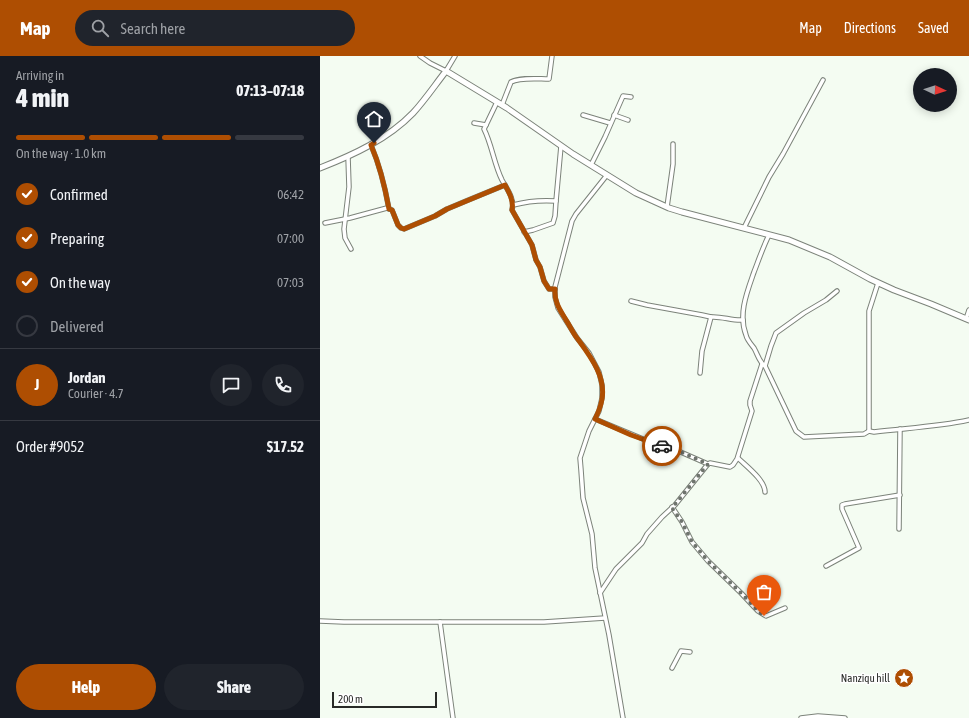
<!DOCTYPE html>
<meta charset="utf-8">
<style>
:root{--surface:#171b24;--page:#20242c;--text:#f1f3f6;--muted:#9ea1a6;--line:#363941;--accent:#ae4e02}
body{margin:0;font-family:"Asap Condensed",sans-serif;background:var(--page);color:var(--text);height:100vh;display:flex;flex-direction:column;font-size:15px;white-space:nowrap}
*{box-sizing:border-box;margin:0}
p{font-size:13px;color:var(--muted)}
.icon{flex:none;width:22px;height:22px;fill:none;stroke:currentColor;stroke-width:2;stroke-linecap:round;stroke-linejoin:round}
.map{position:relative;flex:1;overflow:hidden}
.panel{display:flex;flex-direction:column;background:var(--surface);width:320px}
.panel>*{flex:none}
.needle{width:26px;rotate:94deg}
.controls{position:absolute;left:593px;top:12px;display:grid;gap:8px}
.controls a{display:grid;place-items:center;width:44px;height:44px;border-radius:50%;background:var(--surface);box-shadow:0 2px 10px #0003;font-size:20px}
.scale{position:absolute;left:12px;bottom:10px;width:105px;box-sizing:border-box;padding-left:4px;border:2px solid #282a27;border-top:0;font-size:11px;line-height:14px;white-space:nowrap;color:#282a27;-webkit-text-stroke:3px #fff;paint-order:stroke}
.pin{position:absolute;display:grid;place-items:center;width:34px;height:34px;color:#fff;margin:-41px -17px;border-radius:50% 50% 50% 0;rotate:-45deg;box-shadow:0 0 4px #0007}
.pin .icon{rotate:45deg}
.courier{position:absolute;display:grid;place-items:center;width:40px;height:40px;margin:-20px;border:3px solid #ae4e02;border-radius:50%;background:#fff;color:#222;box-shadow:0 1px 5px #0007}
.head em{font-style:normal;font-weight:800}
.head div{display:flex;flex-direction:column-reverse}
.head{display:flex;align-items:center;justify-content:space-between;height:68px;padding:0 16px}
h1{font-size:26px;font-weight:800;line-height:30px}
.bar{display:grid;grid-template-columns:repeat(4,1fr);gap:6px 4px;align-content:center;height:48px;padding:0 16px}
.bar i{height:5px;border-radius:3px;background:var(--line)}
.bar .selected{background:var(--accent)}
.bar p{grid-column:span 4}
.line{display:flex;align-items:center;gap:10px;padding:0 16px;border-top:1px solid var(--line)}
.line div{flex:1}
.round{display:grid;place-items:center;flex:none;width:42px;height:42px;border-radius:21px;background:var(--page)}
ol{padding:0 16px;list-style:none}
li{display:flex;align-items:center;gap:12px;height:44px}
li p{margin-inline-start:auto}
li .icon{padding:4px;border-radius:50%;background:var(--accent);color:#fff;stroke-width:4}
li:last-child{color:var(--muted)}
li i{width:22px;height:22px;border:2px solid var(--line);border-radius:50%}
.primary-button{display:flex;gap:8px;margin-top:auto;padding:8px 16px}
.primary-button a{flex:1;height:46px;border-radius:24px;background:var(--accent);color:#fff;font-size:16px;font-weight:800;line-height:46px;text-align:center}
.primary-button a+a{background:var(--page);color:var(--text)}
header{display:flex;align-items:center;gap:24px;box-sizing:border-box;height:56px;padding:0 20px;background:var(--accent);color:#fff}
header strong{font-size:19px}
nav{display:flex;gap:22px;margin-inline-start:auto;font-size:14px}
.search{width:280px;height:36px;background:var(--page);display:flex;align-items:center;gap:10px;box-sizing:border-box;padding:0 14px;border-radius:22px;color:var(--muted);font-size:15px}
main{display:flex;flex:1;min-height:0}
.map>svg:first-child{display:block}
</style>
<header>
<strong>Map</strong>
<div class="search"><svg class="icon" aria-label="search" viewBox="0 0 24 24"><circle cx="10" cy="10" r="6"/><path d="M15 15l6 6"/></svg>Search here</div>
<nav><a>Map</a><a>Directions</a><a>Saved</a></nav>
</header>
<main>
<section class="panel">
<div class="head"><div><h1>4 min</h1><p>Arriving in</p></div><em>07:13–07:18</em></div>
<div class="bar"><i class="selected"></i><i class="selected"></i><i class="selected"></i><i></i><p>On the way · 1.0 km</p></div>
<ol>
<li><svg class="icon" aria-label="check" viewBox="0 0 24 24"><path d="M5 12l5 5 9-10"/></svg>Confirmed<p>06:42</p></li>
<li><svg class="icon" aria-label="check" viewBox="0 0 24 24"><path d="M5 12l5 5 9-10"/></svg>Preparing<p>07:00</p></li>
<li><svg class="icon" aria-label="check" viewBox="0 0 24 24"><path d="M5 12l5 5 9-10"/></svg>On the way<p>07:03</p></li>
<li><i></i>Delivered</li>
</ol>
<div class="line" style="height:72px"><b class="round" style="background:var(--accent);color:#fff">J</b><div><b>Jordan</b><p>Courier · 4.7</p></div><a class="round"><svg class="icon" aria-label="chat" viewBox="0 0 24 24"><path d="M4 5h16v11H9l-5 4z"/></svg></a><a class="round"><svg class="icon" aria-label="phone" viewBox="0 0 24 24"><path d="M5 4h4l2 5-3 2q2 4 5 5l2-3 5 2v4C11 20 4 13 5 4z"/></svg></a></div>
<div class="line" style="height:52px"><div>Order #9052</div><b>$17.52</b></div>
<div class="primary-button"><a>Help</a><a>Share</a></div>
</section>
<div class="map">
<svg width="649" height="662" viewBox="0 0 649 662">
<rect width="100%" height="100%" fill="#f4fcf2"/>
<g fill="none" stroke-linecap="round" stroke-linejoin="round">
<g stroke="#7c837a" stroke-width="5.5">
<g id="street">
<polyline points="100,0 110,7 126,15 135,0"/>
<path d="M182,49L191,26C200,21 218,23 229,23L232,0"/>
<polyline points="263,59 290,67"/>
<polyline points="294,59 308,64"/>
<polyline points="154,67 166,69 177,46"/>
<path d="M166,69L164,73C172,89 174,108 182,124C187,133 195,143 192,154L212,189L216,204L220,211L224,225L229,233H235"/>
<path d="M51,89C60,110 65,131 69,153"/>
<polyline points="28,101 29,131 24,173 25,182 31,193"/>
<polyline points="271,109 285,81 303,40 311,41"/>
<polyline points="287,119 256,158 252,165 235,231 235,241 238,252 257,282 269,297 279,316 282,329 282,342 279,355 269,375 260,402 261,414 263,442 272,478 275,512 289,579 303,662"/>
<path d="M193,149C208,145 222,144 236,145L241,90"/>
<polyline points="347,151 353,108 353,88"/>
<polyline points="5,167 30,162 67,152 72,154 78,169 81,172 84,173 115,160 127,153 146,145 185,129"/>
<polyline points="424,172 449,121 463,98 503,24"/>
<polyline points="204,176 213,174 233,167 235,160 236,145"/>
<path d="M449,179C443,191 439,203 434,216C427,236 418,258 426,279C427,284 431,288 434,292C438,299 439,306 445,310L476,375L484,381L544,378L549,375L554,376C586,372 617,371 649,364"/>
<polyline points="311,245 327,249 382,259 391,261"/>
<polyline points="646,263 649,254"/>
<polyline points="445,310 451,290 456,277 484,257 506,244 517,235"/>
<path d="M380,317L382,295L391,261C402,260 412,265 423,264"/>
<polyline points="275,363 340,390 356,394 388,408 390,407 410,411 413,409 417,403 432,355 430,349 430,345 442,308"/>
<polyline points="549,375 549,255 558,227"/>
<path d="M418,402C426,410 445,424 445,436"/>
<polyline points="352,451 362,466 372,486 388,505 421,537 438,555 446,560 465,552"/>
<polyline points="579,473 580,373"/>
<polyline points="506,510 539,492 522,453 522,449 525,448 580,439"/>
<polyline points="280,537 296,513 322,487 327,478 342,461 355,449 388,408"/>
<polyline points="0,565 24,566 224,566 285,562"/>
<polyline points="120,566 133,662"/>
<polyline points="352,612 361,595 370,596"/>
<polyline points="481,662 498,660 525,662"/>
</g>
</g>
<g stroke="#7c837a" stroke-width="7">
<path id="secondary" d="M0,112C33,99 68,83 93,57C105,44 115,29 126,15L187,52L253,98L316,137L349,152L362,156L469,184L510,201L550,223L574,234L611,248L649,264"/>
</g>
<use href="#street" stroke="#fff" stroke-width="3.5"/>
<use href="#secondary" stroke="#fff" stroke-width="5"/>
</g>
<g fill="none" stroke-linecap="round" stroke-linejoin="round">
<polyline stroke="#6f746e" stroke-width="4" stroke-dasharray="0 7.2" points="342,390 356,394 388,408 352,452 362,466 372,486 388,505 421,537 438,555 444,560"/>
<path stroke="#ae4e02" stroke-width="5" d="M54,87L51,89C60,110 65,131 69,153L72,154L78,169L81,172L84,173L115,160L127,153L185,129C189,136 194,145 192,154L212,189L216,204L220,211L224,225L229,233H235C234,246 240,254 246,264C250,270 253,277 257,282C270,300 286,320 282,343C281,350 278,357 275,363L311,379L342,390"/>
</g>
<defs>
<g id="sight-disc" transform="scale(1)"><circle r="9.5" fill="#ae4e02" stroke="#fff"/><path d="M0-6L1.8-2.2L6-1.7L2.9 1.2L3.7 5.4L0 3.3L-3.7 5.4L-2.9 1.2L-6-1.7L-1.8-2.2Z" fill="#fff"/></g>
</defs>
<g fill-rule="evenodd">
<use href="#sight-disc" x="584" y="622"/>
</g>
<g text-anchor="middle" stroke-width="3" stroke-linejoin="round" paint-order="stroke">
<g font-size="11" fill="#282a27" stroke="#fff" text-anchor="end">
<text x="570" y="626">Nanziqu hill</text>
</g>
</g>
</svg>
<div class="controls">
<a><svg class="needle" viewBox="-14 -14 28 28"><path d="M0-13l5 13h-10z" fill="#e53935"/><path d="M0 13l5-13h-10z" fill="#9ea1a6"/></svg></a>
</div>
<div class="scale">200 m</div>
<div class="pin" style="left:444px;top:560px;background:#ea580c"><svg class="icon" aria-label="bag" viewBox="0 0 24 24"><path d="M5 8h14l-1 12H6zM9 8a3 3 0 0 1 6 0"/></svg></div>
<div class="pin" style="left:54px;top:87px;background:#1f2937"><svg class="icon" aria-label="home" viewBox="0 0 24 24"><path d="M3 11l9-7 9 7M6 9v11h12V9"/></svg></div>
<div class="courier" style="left:342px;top:390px"><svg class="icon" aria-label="car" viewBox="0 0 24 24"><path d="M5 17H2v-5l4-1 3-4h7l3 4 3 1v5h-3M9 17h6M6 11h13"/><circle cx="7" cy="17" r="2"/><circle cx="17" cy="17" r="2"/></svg></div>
</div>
</main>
